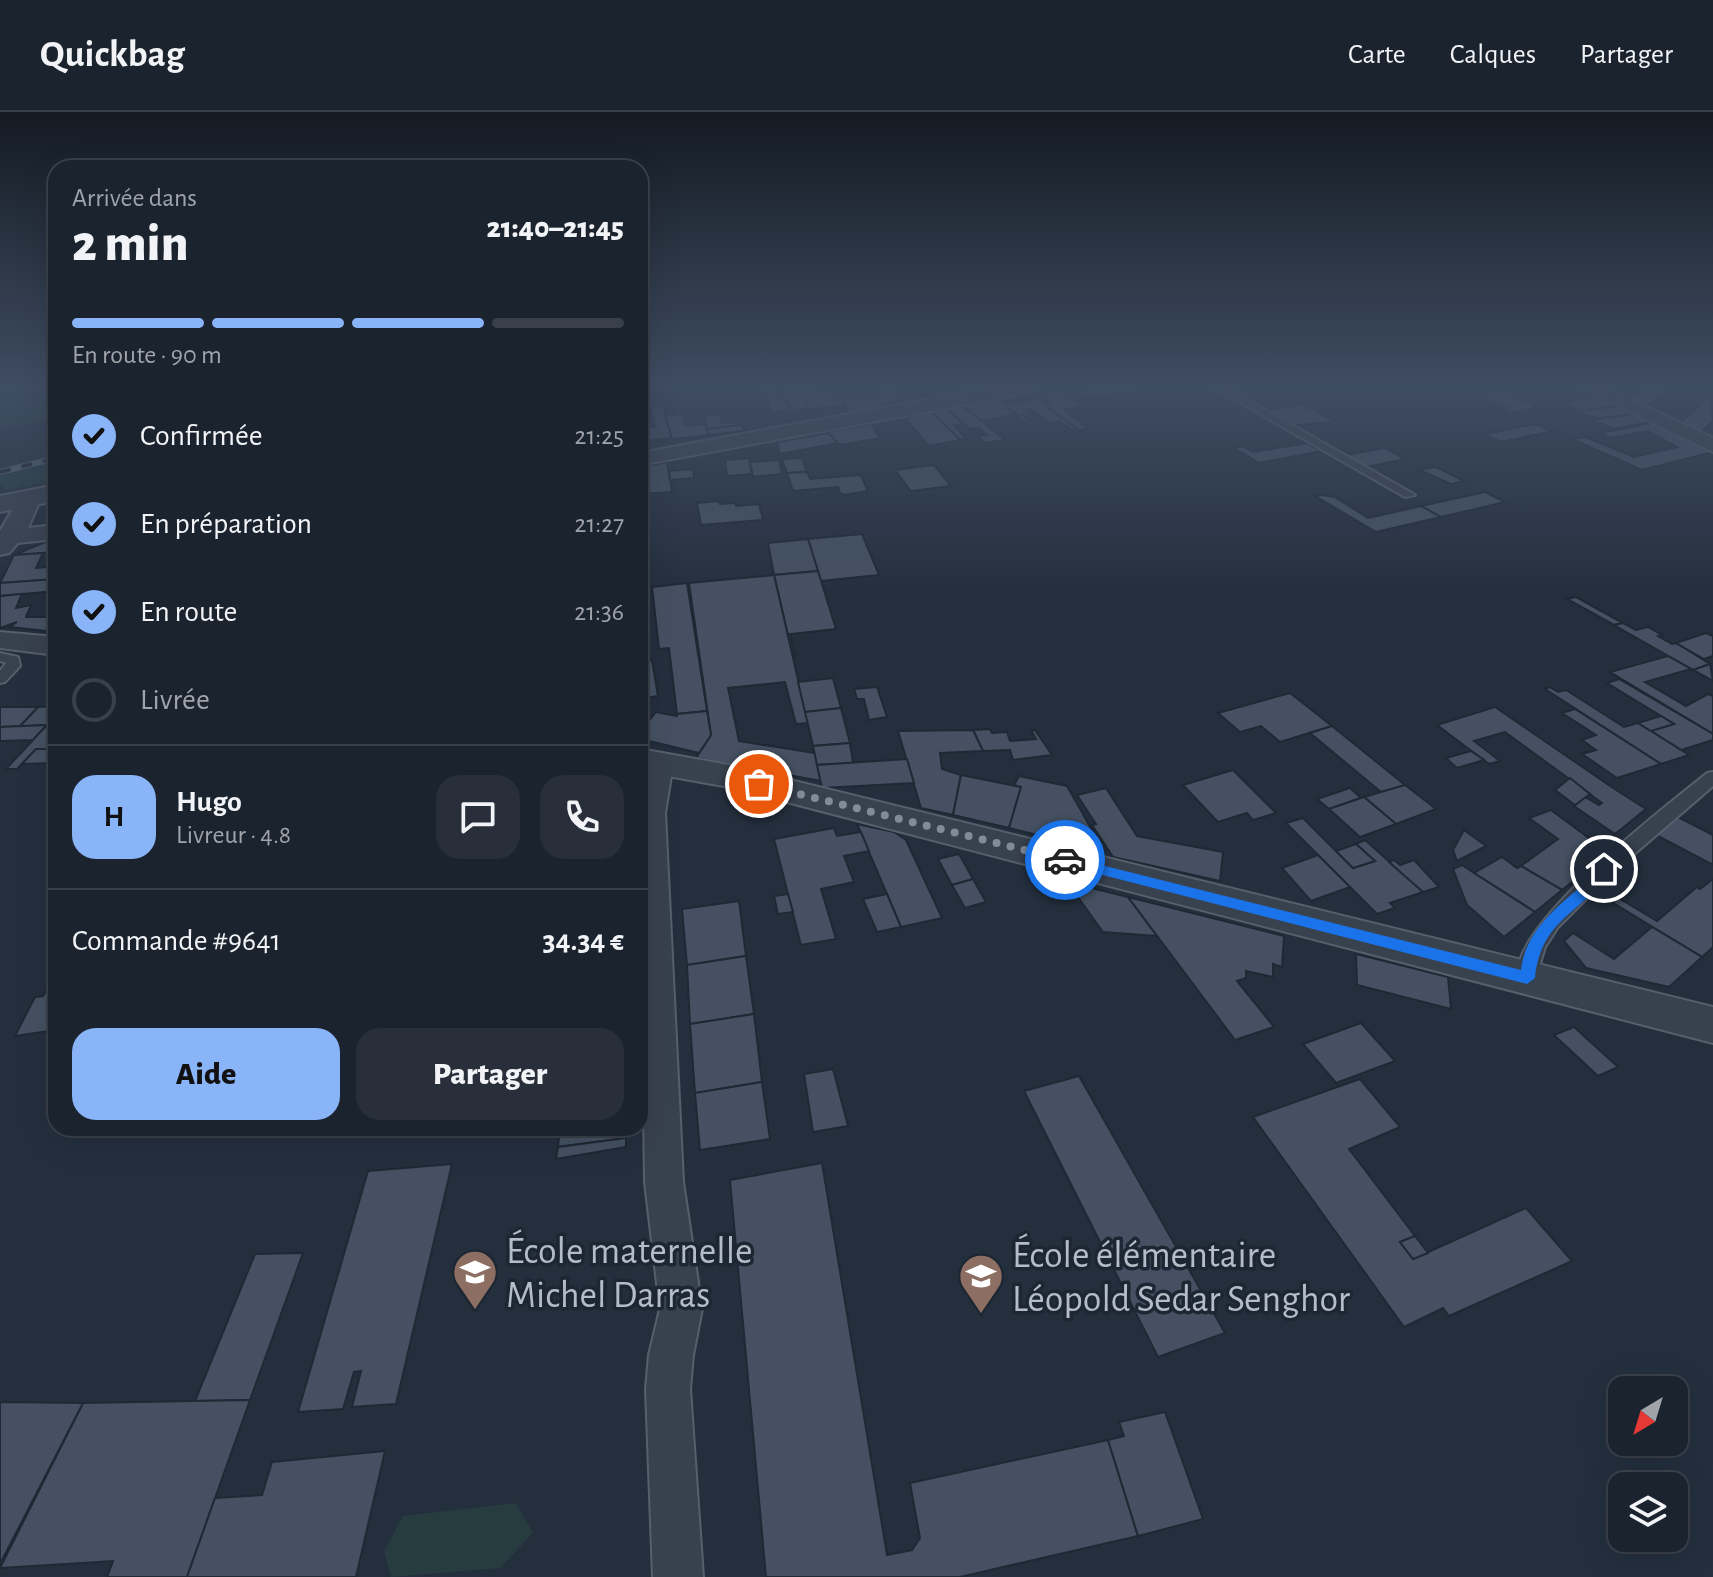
<!DOCTYPE html>
<html lang="fr">
<meta charset="utf-8">
<style>
:root{--surface:#1b232e;--page:#282f3a;--text:#f1f3f6;--muted:#a0a4aa;--line:#39404a;--accent:#8ab4f8}
body{margin:0;font-family:"Alegreya Sans",sans-serif;background:var(--page);color:var(--text);height:100vh;display:flex;flex-direction:column;font-size:30px;white-space:nowrap}
*{box-sizing:border-box;margin:0}
p{font-size:26px;color:var(--muted)}
.icon{flex:none;width:44px;height:44px;fill:none;stroke:currentColor;stroke-width:2;stroke-linecap:round;stroke-linejoin:round}
.map{position:relative;flex:1;overflow:hidden}
.panel{position:absolute;left:48px;top:48px;width:600px;height:976px;display:flex;flex-direction:column;background:var(--surface);border-radius:24px;box-shadow:0 8px 32px #0002,0 0 0 2px var(--line)}
.panel>*{flex:none}
.needle{width:52px;rotate:218deg}
.tools{position:absolute;left:1608px;top:1264px;display:grid;gap:16px}
.tools a{display:grid;place-items:center;width:80px;height:80px;border-radius:16px;background:var(--surface);box-shadow:0 8px 32px #0002,0 0 0 2px var(--line);font-size:40px}
.pin{position:absolute;display:grid;place-items:center;width:68px;height:68px;color:#fff;margin:-34px;border:4px solid #fff;border-radius:50%;box-shadow:0 2px 8px #0007}
.courier{position:absolute;display:grid;place-items:center;width:80px;height:80px;margin:-40px;border:6px solid #1a73e8;border-radius:50%;background:#fff;color:#222;box-shadow:0 2px 10px #0007}
.summary em{font-style:normal;font-weight:800}
.summary div{display:flex;flex-direction:column-reverse}
.summary{display:flex;align-items:center;justify-content:space-between;height:136px;padding:0 24px}
h1{font-size:52px;font-weight:800;line-height:60px}
.bar{display:grid;grid-template-columns:repeat(4,1fr);gap:12px 8px;align-content:center;height:96px;padding:0 24px}
.bar i{height:10px;border-radius:6px;background:var(--line)}
.bar .active{background:var(--accent)}
.bar p{grid-column:span 4}
.line{display:flex;align-items:center;gap:20px;padding:0 24px;border-top:2px solid var(--line)}
.line div{flex:1}
.round{display:grid;place-items:center;flex:none;width:84px;height:84px;border-radius:24px;background:var(--page)}
ol{padding:0 24px;list-style:none}
li{display:flex;align-items:center;gap:24px;height:88px}
li p{margin-inline-start:auto}
li .icon{padding:8px;border-radius:50%;background:var(--accent);color:#111;stroke-width:4}
li:last-child{color:var(--muted)}
li i{width:44px;height:44px;border:4px solid var(--line);border-radius:50%}
.primary-button{display:flex;gap:16px;margin-top:auto;padding:16px 24px}
.primary-button a{flex:1;height:92px;border-radius:24px;background:var(--accent);color:#111;font-size:32px;font-weight:800;line-height:92px;text-align:center}
.primary-button a+a{background:var(--page);color:var(--text)}
header{display:flex;align-items:center;gap:48px;box-sizing:border-box;height:112px;padding:0 40px;background:var(--surface);border-bottom:2px solid var(--line)}
header strong{font-size:38px}
nav{display:flex;gap:44px;margin-inline-start:auto;font-size:28px}
.map>svg:first-child{display:block}
</style>
<header>
<strong>Quickbag</strong>
<nav><a>Carte</a><a>Calques</a><a>Partager</a></nav>
</header>
<div class="map">
<svg width="1713" height="1465" viewBox="0 0 1713 1465">
<rect width="100%" height="100%" fill="#242f3e"/>
<g fill="#263c3f">
<polygon points="0,275 56,277 56,306 0,317"/>
<polygon points="56,350 56,369 0,379 4,377 3,372 0,373 0,364"/>
<polygon points="516,1391 533,1421 500,1456 391,1465 384,1439 403,1404"/>
</g>
<g fill="#455162" stroke="#1f2835" stroke-width="2">
<polygon points="761,275 774,278 778,287 785,286 791,298 772,300"/>
<polygon points="789,275 799,275 810,297 791,298 782,279 791,278"/>
<polygon points="799,275 814,276 822,282 838,281 845,294 810,297"/>
<polygon points="880,275 900,275 902,278 896,279 906,286 884,293 868,281 882,278"/>
<polygon points="1132,275 1138,279 1088,287 1075,279"/>
<polygon points="1648,275 1670,280 1647,293 1625,287"/>
<polygon points="1501,278 1519,285 1516,286 1539,295 1510,301 1500,297 1507,295 1471,284"/>
<polygon points="1061,279 1083,294 1064,297 1088,317 1079,318 1043,292 1049,291 1038,283"/>
<polygon points="1711,282 1713,309 1701,320 1680,311"/>
<polygon points="870,283 884,293 850,302 841,286"/>
<polygon points="1594,284 1617,294 1573,300 1566,297 1576,296 1567,290"/>
<polygon points="997,287 1016,302 982,309 963,294"/>
<polygon points="1036,287 1043,292 1077,317 1072,318 1059,309 1050,311 1031,297 1025,298 1031,302 1022,303 1030,309 1025,310 1003,292"/>
<polygon points="1302,292 1336,310 1295,313 1268,298"/>
<polygon points="663,294 672,326 640,330 640,312 641,316 655,315 651,295"/>
<polygon points="963,294 982,309 1005,328 985,331 977,324 987,323 979,316 970,317 947,297"/>
<polygon points="1617,294 1634,302 1599,306 1573,300"/>
<polygon points="947,297 963,312 954,313 966,327 960,328 932,300"/>
<polygon points="932,300 960,328 929,334 905,306"/>
<polygon points="683,302 685,314 705,312 709,323 672,327 665,303"/>
<polygon points="719,302 722,311 740,310 742,313 707,317 703,304"/>
<polygon points="1634,302 1651,310 1614,317 1592,308"/>
<polygon points="1657,310 1713,340 1642,358 1572,327 1585,325 1634,345 1677,335 1648,319 1612,326 1600,321"/>
<polygon points="871,312 880,326 840,333 827,320"/>
<polygon points="1535,312 1553,319 1501,330 1484,322"/>
<polygon points="742,313 744,319 709,323 707,317"/>
<polygon points="828,321 838,331 780,342 777,330"/>
<polygon points="1307,331 1322,339 1259,351 1234,336 1243,334 1253,340"/>
<polygon points="1385,336 1405,347 1367,355 1346,343"/>
<polygon points="749,346 752,362 727,364 725,348"/>
<polygon points="802,346 807,360 787,361 782,347"/>
<polygon points="779,348 782,362 753,365 750,350"/>
<polygon points="667,350 672,380 640,382 640,372 643,371 641,355"/>
<polygon points="934,353 951,374 911,379 895,358"/>
<polygon points="1436,355 1464,369 1451,372 1419,358"/>
<polygon points="693,357 694,366 670,368 669,359"/>
<polygon points="807,360 810,367 861,363 868,379 844,383 840,381 838,375 793,379 787,361"/>
<polygon points="1485,380 1505,390 1441,405 1421,394"/>
<polygon points="1322,383 1335,385 1368,406 1421,394 1441,405 1376,420 1315,384"/>
<polygon points="719,389 720,392 735,391 736,394 759,392 763,408 701,413 697,391"/>
<polygon points="862,422 879,463 821,469 808,427"/>
<polygon points="808,427 818,459 774,463 768,431"/>
<polygon points="56,428 56,440 14,443 45,430"/>
<polygon points="43,441 36,456 56,454 56,467 0,471 14,443"/>
<polygon points="818,459 836,517 790,522 795,544 793,545 774,463"/>
<polygon points="774,463 808,611 796,612 785,570 728,576 739,629 815,641 821,669 696,646 711,623 689,471"/>
<polygon points="56,467 56,479 0,484 0,471"/>
<polygon points="687,471 707,599 677,602 669,536 659,537 652,475"/>
<polygon points="22,482 16,496 31,493 26,505 56,505 56,520 10,515 17,510 0,516 0,484"/>
<polygon points="1576,485 1623,511 1614,513 1567,487"/>
<polygon points="1623,511 1636,518 1648,515 1662,523 1658,524 1672,532 1676,531 1710,552 1693,558 1614,513"/>
<polygon points="1706,521 1713,524 1713,544 1704,547 1676,531"/>
<polygon points="1668,544 1691,557 1645,570 1686,594 1708,582 1713,584 1713,622 1610,560"/>
<polygon points="652,548 658,584 640,587 640,550"/>
<polygon points="1710,552 1713,569 1693,558"/>
<polygon points="833,566 841,596 805,600 798,570"/>
<polygon points="1619,567 1713,622 1713,628 1681,638 1651,619 1674,612 1607,571"/>
<polygon points="877,575 887,605 869,608 864,587 857,587 854,577"/>
<polygon points="1550,575 1558,580 1566,578 1624,615 1638,611 1689,643 1661,652 1545,577"/>
<polygon points="1290,581 1332,614 1280,630 1261,614 1240,620 1218,601"/>
<polygon points="56,594 56,613 20,614 38,595"/>
<polygon points="0,595 38,595 20,614 0,615"/>
<polygon points="1495,595 1613,676 1646,697 1615,722 1574,694 1585,685 1599,693 1602,691 1505,620 1474,629 1500,649 1489,652 1437,613"/>
<polygon points="841,596 850,631 813,634 805,600"/>
<polygon points="1575,597 1661,652 1617,666 1582,642 1596,638 1582,628 1596,623 1562,601"/>
<polygon points="707,599 711,623 699,641 640,627 640,620 656,600 677,604 677,602"/>
<polygon points="1661,604 1674,612 1651,619 1638,611"/>
<polygon points="47,613 33,628 0,629 0,615"/>
<polygon points="1332,614 1405,673 1381,680 1310,621"/>
<polygon points="45,615 56,615 56,637 36,637 17,657 6,657"/>
<polygon points="990,617 992,621 1007,620 1010,629 1036,627 1031,618 1035,618 1052,643 1013,648 1010,638 983,639 973,618"/>
<polygon points="973,618 983,639 940,641 942,657 961,663 953,703 921,696 898,619"/>
<polygon points="850,631 853,651 817,653 813,634"/>
<polygon points="36,637 56,637 56,651 22,652"/>
<polygon points="1471,639 1484,648 1457,656 1446,646"/>
<polygon points="907,647 914,671 822,676 817,653"/>
<polygon points="1233,658 1276,701 1253,708 1247,701 1218,710 1183,673"/>
<polygon points="961,663 1021,675 1009,716 953,703"/>
<polygon points="1019,664 1067,674 1104,739 1009,716 1021,675 1014,673"/>
<polygon points="1570,666 1590,682 1575,693 1555,678"/>
<polygon points="1405,673 1436,697 1396,712 1364,685"/>
<polygon points="1106,676 1137,724 1223,740 1220,769 1113,745 1092,713 1096,712 1077,683"/>
<polygon points="1350,676 1361,686 1329,697 1317,687"/>
<polygon points="1364,685 1396,712 1360,725 1329,697"/>
<polygon points="1551,698 1609,741 1562,778 1521,754 1558,727 1529,706"/>
<polygon points="1676,704 1713,723 1713,753 1656,723"/>
<polygon points="1303,706 1353,756 1375,749 1356,732 1365,728 1423,780 1390,791 1395,796 1377,802 1286,711"/>
<polygon points="857,712 894,720 906,728 942,806 901,815"/>
<polygon points="834,716 837,724 861,720 869,739 844,744 854,770 821,777 836,827 801,833 774,727"/>
<polygon points="1464,718 1486,734 1457,749 1453,738"/>
<polygon points="1356,732 1375,749 1353,756 1336,739"/>
<polygon points="959,742 973,767 952,773 938,747"/>
<polygon points="1318,743 1350,775 1311,789 1282,756"/>
<polygon points="1502,745 1517,756 1521,754 1562,778 1535,800 1474,761"/>
<polygon points="1394,748 1400,753 1414,748 1439,775 1423,780 1389,750"/>
<polygon points="1462,753 1474,761 1535,800 1504,825 1467,793 1453,757"/>
<polygon points="973,767 986,790 965,796 952,773"/>
<polygon points="1713,767 1713,835 1702,845 1602,784 1607,779 1657,809 1697,775 1700,777"/>
<polygon points="1067,770 1128,785 1157,824 1103,820"/>
<polygon points="788,782 793,800 778,802 774,784"/>
<polygon points="887,782 901,815 877,820 863,787"/>
<polygon points="1128,785 1284,824 1282,855 1273,852 1273,865 1246,859 1246,866 1237,869 1274,915 1235,928"/>
<polygon points="739,789 746,844 687,853 682,797"/>
<polygon points="1652,815 1702,845 1669,875 1586,856 1564,829 1573,821 1614,847"/>
<polygon points="1356,842 1448,865 1451,897 1357,873"/>
<polygon points="746,844 754,902 690,912 687,853"/>
<polygon points="56,860 56,918 15,924 35,885 43,884"/>
<polygon points="754,902 762,970 695,981 690,912"/>
<polygon points="1361,911 1395,949 1336,971 1303,932"/>
<polygon points="1574,915 1618,955 1598,964 1554,923"/>
<polygon points="833,957 848,1014 813,1020 804,962"/>
<polygon points="1079,964 1225,1221 1158,1245 1024,979"/>
<polygon points="1360,967 1400,1015 1349,1037 1415,1124 1400,1130 1413,1147 1526,1096 1572,1149 1449,1204 1443,1196 1404,1215 1253,1005"/>
<polygon points="762,970 770,1027 700,1038 695,981"/>
<polygon points="560,1016 626,1016 626,1026 558,1035"/>
<polygon points="626,1026 626,1035 556,1047 558,1035"/>
<polygon points="822,1051 887,1443 912,1438 920,1426 910,1371 1108,1328 1138,1424 960,1465 766,1465 730,1068"/>
<polygon points="452,1052 396,1292 352,1295 361,1259 354,1260 343,1297 298,1300 368,1059"/>
<polygon points="1415,1124 1428,1141 1413,1147 1400,1130"/>
<polygon points="303,1141 250,1288 195,1289 255,1142"/>
<polygon points="250,1288 187,1465 107,1465 113,1449 0,1456 83,1291"/>
<polygon points="0,1290 83,1291 0,1452"/>
<polygon points="1165,1300 1203,1407 1138,1424 1108,1328 1124,1324 1119,1310"/>
<polygon points="385,1339 356,1465 187,1465 215,1386 262,1383 272,1350"/>
</g>
<g fill="none" stroke-linecap="round" stroke-linejoin="round">
<g stroke="#565f6c" stroke-width="4">
<g id="service">
<polygon points="1213,275 1225,275 1415,383 1405,385"/>
<polygon points="0,541 18,545 20,554 5,570 0,571 0,559 6,551 0,549"/>
<path d="M1713,660V674L1611,762L1558,815L1545,835L1534,872L1527,874L1520,872C1495,823 1671,691 1707,661Z"/>
</g>
</g>
<g stroke="#565f6c" stroke-width="4">
<polygon id="pedestrian" points="660,644 669,646 673,652 665,701 683,1070 702,1197 693,1243 690,1277 703,1465 653,1465 646,1277 649,1243 660,1197 645,1070 640,688 651,646"/>
</g>
<g stroke="#565f6c" stroke-width="4">
<g id="minor">
<polygon points="995,275 1037,275 1028,281 640,353 640,341"/>
<polygon points="1579,275 1604,275 1713,326 1713,340"/>
<polygon points="30,379 38,381 41,386 28,416 56,413 56,427 18,431 9,441 0,443 0,419 22,381"/>
<polygon points="0,520 56,525 56,543 0,536"/>
<polygon points="640,637 729,653 1713,895 1713,931 729,675 640,659"/>
</g>
</g>
<g stroke="#565f6c" stroke-width="4">
<polygon id="tertiary" points="56,373 56,389 0,400 0,384"/>
</g>
<use href="#service" fill="#38414e" fill-rule="evenodd"/>
<use href="#pedestrian" fill="#38414e" fill-rule="evenodd"/>
<use href="#minor" fill="#38414e" fill-rule="evenodd"/>
<use href="#tertiary" fill="#38414e" fill-rule="evenodd"/>
<g stroke="#5a6575" stroke-width="6">
<polyline id="rail" points="0,360 56,346"/>
</g>
<use href="#rail" stroke="#1d2633" stroke-width="4" stroke-dasharray="11" stroke-linecap="butt"/>
</g>
<linearGradient id="sky" x2="0" y2="1"><stop stop-color="#141a22"/><stop offset="0.57" stop-color="#3f4d63"/><stop offset="1" stop-color="#3f4d63" stop-opacity="0"/></linearGradient>
<rect width="1713" height="481" fill="url(#sky)"/>
<path fill="#1a73e8" d="M1065,744L1521,858C1526,815 1562,792 1593,764L1599,754L1604,752L1610,757C1583,804 1542,803 1535,866L1527,872L1060,752V745Z"/>
<g fill="none" stroke-linecap="round" stroke-linejoin="round">
<polyline stroke="#828b98" stroke-width="8" stroke-dasharray="0 14.4" points="759,672 1065,748"/>
</g>
<defs>
<g id="school-pin" transform="scale(2.3)"><path d="M0 17L-7.5 6A9.5 9.5 0 1 1 7.5 6Z" fill="#8d6e63" stroke="#1d2633"/><path d="M0-5L7-2L0 1L-7-2ZM-4 1L0 2.5L4 1V4Q0 6-4 4Z" fill="#fff"/></g>
</defs>
<g fill-rule="evenodd">
<use href="#school-pin" x="475" y="1160"/>
<use href="#school-pin" x="981" y="1164"/>
</g>
<g text-anchor="middle" stroke-width="7" stroke-linejoin="round" paint-order="stroke">
<g font-size="38" fill="#b4bcc9" stroke="#1d2633" text-anchor="start">
<text x="506" y="1151">École maternelle<tspan x="506" dy="44">Michel Darras</tspan></text>
<text x="1012" y="1155">École élémentaire<tspan x="1012" dy="44">Léopold Sedar Senghor</tspan></text>
</g>
</g>
</svg>
<div class="tools">
<a><svg class="needle" viewBox="-14 -14 28 28"><path d="M0-13l5 13h-10z" fill="#e53935"/><path d="M0 13l5-13h-10z" fill="#a0a4aa"/></svg></a>
<a><svg class="icon" aria-label="layers" viewBox="0 0 24 24"><path d="M12 4l9 5-9 5-9-5zM3 14l9 5 9-5"/></svg></a>
</div>
<div class="pin" style="left:759px;top:672px;background:#ea580c"><svg class="icon" aria-label="bag" viewBox="0 0 24 24"><path d="M5 8h14l-1 12H6zM9 8a3 3 0 0 1 6 0"/></svg></div>
<div class="pin" style="left:1604px;top:757px;background:#1f2937"><svg class="icon" aria-label="home" viewBox="0 0 24 24"><path d="M3 11l9-7 9 7M6 9v11h12V9"/></svg></div>
<div class="courier" style="left:1065px;top:748px"><svg class="icon" aria-label="car" viewBox="0 0 24 24"><path d="M5 17H2v-5l4-1 3-4h7l3 4 3 1v5h-3M9 17h6M6 11h13"/><circle cx="7" cy="17" r="2"/><circle cx="17" cy="17" r="2"/></svg></div>
<section class="panel">
<div class="summary"><div><h1>2 min</h1><p>Arrivée dans</p></div><em>21:40–21:45</em></div>
<div class="bar"><i class="active"></i><i class="active"></i><i class="active"></i><i></i><p>En route · 90 m</p></div>
<ol>
<li><svg class="icon" aria-label="check" viewBox="0 0 24 24"><path d="M5 12l5 5 9-10"/></svg>Confirmée<p>21:25</p></li>
<li><svg class="icon" aria-label="check" viewBox="0 0 24 24"><path d="M5 12l5 5 9-10"/></svg>En préparation<p>21:27</p></li>
<li><svg class="icon" aria-label="check" viewBox="0 0 24 24"><path d="M5 12l5 5 9-10"/></svg>En route<p>21:36</p></li>
<li><i></i>Livrée</li>
</ol>
<div class="line" style="height:144px"><b class="round" style="background:var(--accent);color:#111">H</b><div><b>Hugo</b><p>Livreur · 4.8</p></div><a class="round"><svg class="icon" aria-label="chat" viewBox="0 0 24 24"><path d="M4 5h16v11H9l-5 4z"/></svg></a><a class="round"><svg class="icon" aria-label="phone" viewBox="0 0 24 24"><path d="M5 4h4l2 5-3 2q2 4 5 5l2-3 5 2v4C11 20 4 13 5 4z"/></svg></a></div>
<div class="line" style="height:104px"><div>Commande #9641</div><b>34.34 €</b></div>
<div class="primary-button"><a>Aide</a><a>Partager</a></div>
</section>
</div>
